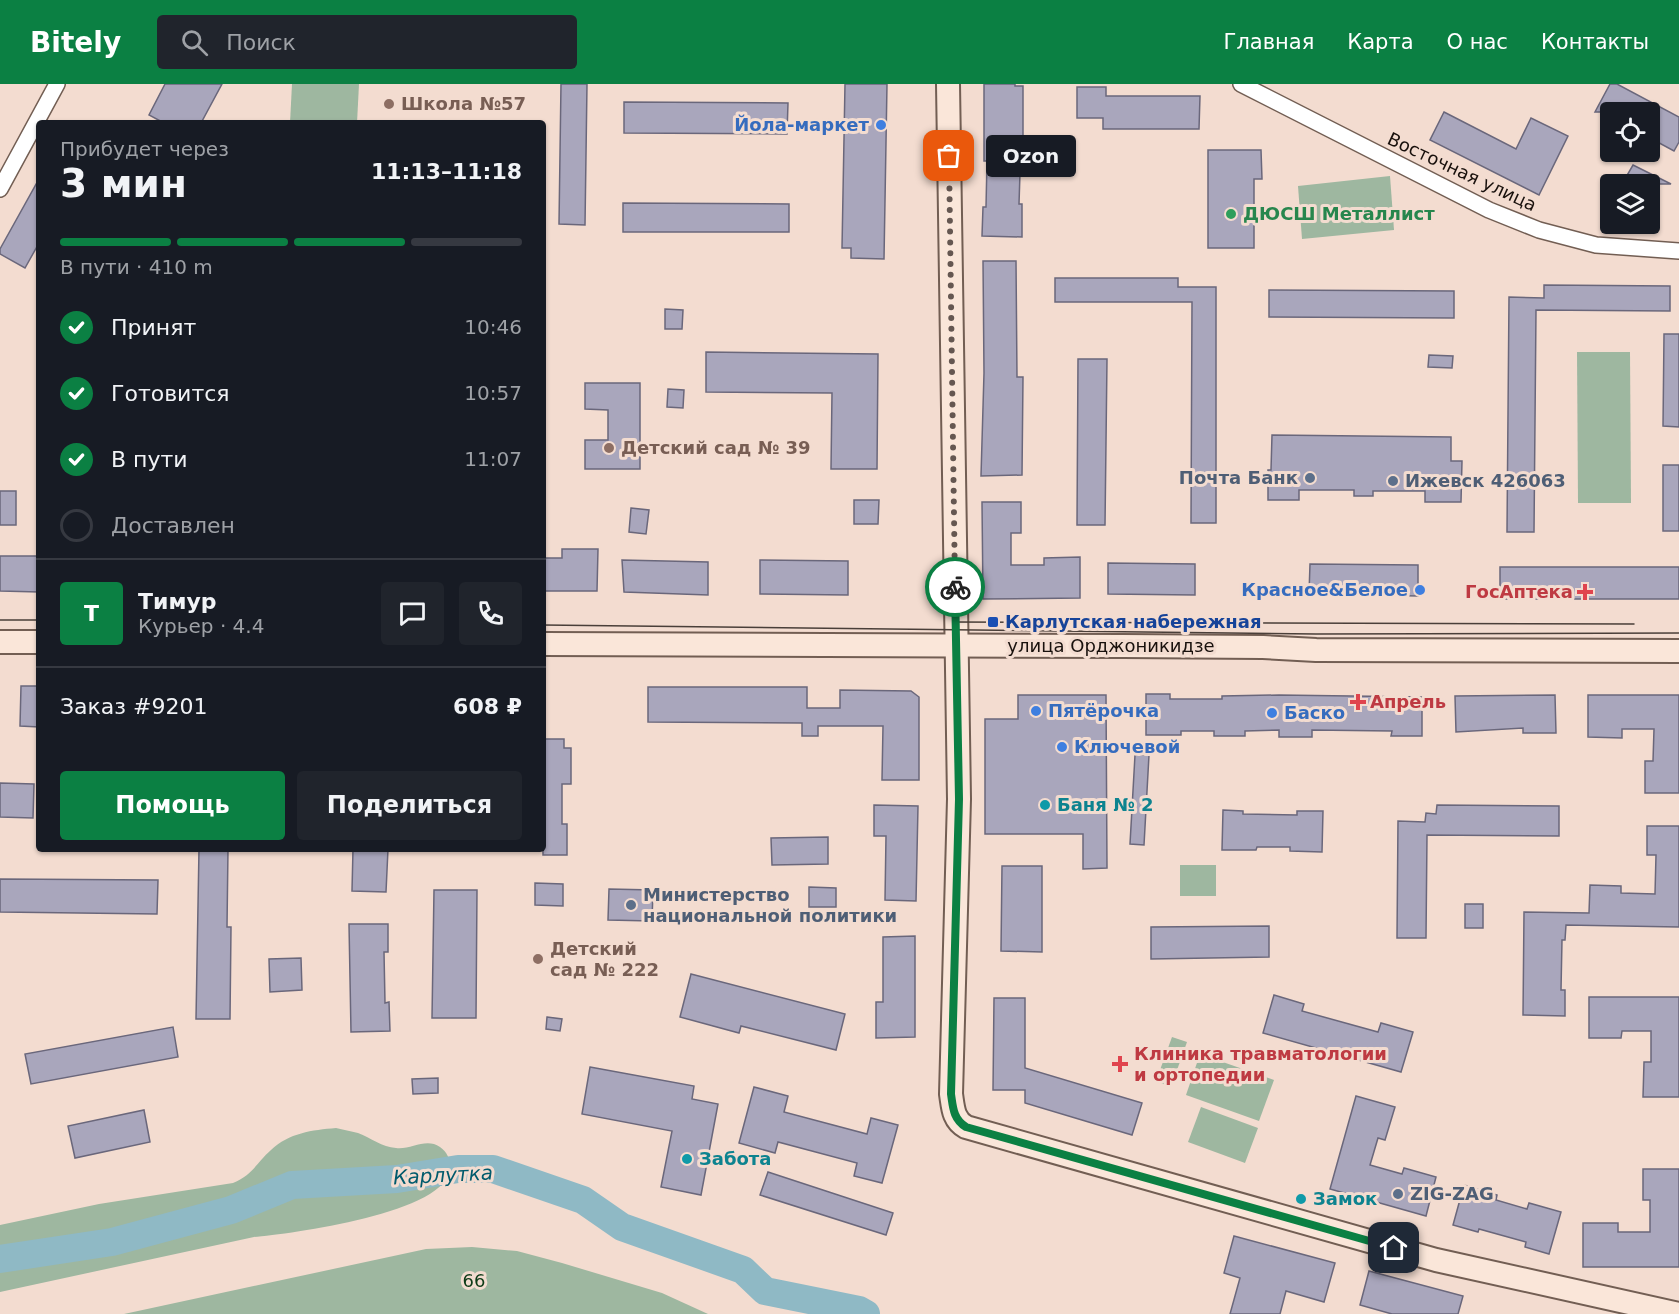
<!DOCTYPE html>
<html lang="ru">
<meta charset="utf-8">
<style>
:root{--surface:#171b24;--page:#20242c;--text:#f1f3f6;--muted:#9ea1a6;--line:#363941;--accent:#0b8043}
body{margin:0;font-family:"DejaVu Sans",sans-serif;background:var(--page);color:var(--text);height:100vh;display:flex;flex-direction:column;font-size:22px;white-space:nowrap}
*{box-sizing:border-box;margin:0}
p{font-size:20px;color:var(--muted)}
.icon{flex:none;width:33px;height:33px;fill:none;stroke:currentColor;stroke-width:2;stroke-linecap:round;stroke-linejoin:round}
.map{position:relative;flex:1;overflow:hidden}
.sheet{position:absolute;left:36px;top:36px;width:510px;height:732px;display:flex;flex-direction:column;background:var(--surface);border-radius:6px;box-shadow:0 2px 4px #0004}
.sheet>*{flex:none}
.tools{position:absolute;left:1600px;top:18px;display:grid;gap:12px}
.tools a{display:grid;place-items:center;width:60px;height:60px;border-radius:6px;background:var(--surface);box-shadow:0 2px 4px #0004;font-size:30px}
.pin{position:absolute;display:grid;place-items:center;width:51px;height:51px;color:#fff;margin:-26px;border-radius:12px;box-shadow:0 3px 9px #0006}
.courier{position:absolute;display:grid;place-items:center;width:60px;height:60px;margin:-30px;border:4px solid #0b8043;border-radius:50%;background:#fff;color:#222;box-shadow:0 2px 8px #0007}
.bubble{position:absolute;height:42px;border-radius:6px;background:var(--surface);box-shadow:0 2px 4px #0004;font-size:20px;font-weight:700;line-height:42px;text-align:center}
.summary em{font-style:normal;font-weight:700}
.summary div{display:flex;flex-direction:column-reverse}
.summary{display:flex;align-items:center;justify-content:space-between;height:102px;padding:0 24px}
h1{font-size:39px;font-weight:700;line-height:45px}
.bar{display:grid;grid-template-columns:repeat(4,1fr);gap:9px 6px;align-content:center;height:72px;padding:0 24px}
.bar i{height:8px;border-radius:4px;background:var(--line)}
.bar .current{background:var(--accent)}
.bar p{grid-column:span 4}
.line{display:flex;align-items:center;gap:15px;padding:0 24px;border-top:2px solid var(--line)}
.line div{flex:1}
.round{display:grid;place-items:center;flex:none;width:63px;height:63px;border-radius:6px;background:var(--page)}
ol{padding:0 24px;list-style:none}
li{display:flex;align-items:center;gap:18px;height:66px}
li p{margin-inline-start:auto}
li .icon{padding:6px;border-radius:50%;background:var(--accent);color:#fff;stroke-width:4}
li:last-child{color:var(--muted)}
li i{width:33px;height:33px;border:3px solid var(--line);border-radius:50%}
.action{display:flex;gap:12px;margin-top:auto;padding:12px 24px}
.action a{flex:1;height:69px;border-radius:6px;background:var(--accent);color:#fff;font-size:24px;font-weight:700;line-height:69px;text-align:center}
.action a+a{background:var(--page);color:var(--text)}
header{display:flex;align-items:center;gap:36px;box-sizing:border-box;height:84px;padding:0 30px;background:var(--accent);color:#fff}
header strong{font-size:28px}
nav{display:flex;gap:33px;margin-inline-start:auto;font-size:21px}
.search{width:420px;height:54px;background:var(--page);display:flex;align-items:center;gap:15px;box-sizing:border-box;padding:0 21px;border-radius:6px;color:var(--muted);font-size:22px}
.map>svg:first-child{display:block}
</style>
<header>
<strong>Bitely</strong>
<div class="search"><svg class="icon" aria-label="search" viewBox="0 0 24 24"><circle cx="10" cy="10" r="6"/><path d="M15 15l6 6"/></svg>Поиск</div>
<nav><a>Главная</a><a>Карта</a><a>О нас</a><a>Контакты</a></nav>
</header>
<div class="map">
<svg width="1679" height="1230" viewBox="0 0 1679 1230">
<rect width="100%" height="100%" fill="#f3dcd0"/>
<g fill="#9eb7a0">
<polygon points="292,0 359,0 357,39 290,39"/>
<polygon points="1390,92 1394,146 1302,155 1298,102"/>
<polygon points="1577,268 1630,268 1631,419 1578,419"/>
<rect x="1180" y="781" width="36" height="31"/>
<polygon points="1172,953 1187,958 1171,1003 1156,997"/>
<polygon points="1200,970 1274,996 1259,1037 1186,1011"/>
<polygon points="1201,1023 1258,1044 1245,1079 1188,1058"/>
<path d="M336,1044C343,1046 351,1047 358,1049C371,1054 382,1063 396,1064C411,1066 426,1053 440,1063C447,1068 450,1075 450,1082C453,1129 289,1150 254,1153L0,1208V1141L99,1120L233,1099C253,1091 256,1079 271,1066C289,1049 312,1046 336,1044Z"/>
<polygon points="472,1163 517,1167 562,1179 662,1209 708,1230 124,1230 426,1165"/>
</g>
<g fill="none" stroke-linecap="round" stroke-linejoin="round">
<polyline stroke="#8fb9c5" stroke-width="28" points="0,1175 112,1158 231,1126 292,1101 397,1095 458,1085 493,1085 583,1116 622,1143 743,1186 765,1207 859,1226 866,1230"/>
</g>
<g fill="#a9a6bc" stroke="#6a677b" stroke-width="1.5">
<polygon points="165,0 222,0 201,39 164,39 149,31"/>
<polygon points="561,0 587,0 585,141 559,140"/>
<polygon points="845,0 887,0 884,175 851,174 851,164 842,164"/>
<polygon points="984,0 1015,0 1015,2 1023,2 1023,89 1020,89 1019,120 1022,120 1022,153 982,152 983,123 986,123 987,77 984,77"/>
<polygon points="1610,0 1617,0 1679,33 1679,58 1674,67 1650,54 1650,28 1611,28 1611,33 1602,28 1595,28"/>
<polygon points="1077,3 1106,3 1106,12 1200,12 1199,45 1103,45 1103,34 1077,34"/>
<polygon points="624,18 788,19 787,50 624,49"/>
<polygon points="1444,28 1516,65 1531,34 1568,52 1539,111 1430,56"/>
<polygon points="1208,66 1261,66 1262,95 1254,95 1254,164 1208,164"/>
<polygon points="1633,81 1671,100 1622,100"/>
<polygon points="39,95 39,159 25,184 0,170 0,165"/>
<polygon points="623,119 789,120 789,148 623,148"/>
<polygon points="983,177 1016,177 1017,293 1023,293 1022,391 981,392 984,289"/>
<polygon points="1055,194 1178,194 1178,203 1216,203 1216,439 1191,439 1192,218 1055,218"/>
<polygon points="1544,201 1670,202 1670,227 1536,226 1534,448 1507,448 1509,213 1544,214"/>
<polygon points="1269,206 1454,207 1454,234 1269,233"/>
<polygon points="665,225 683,226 682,245 665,245"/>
<polygon points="1664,250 1679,250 1679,343 1663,342"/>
<polygon points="706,268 878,270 877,385 831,385 832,309 706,308"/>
<polygon points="1429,271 1453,272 1452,284 1428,283"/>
<polygon points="1078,275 1107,275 1105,441 1077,441"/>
<polygon points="585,299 640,299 640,385 585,385 585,356 608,356 608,326 585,325"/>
<polygon points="668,305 684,306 683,324 667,323"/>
<polygon points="1272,351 1451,353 1451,377 1462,377 1461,418 1425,418 1425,407 1373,407 1373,412 1354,412 1354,406 1299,406 1299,416 1268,416 1268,386 1271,386"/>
<rect x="1663" y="381" width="16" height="66"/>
<rect x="0" y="407" width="16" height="34"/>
<polygon points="854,416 879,416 878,440 854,440"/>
<polygon points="982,418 1021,418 1021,449 1011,449 1011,481 1044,481 1044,474 1080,473 1080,514 983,515"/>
<polygon points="631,424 649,426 646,450 629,448"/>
<polygon points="562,465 598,465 597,507 543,507 543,474 562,474"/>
<polygon points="0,472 39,472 39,508 0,507"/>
<polygon points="622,476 708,478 708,511 624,508"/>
<polygon points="760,476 848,477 848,511 760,510"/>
<polygon points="1108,479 1195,480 1195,511 1108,510"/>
<polygon points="1310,480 1418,481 1418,512 1309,510"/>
<rect x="1500" y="483" width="179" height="32"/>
<polygon points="21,602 39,602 39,643 20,642"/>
<polygon points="648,603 807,603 807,624 840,624 840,606 911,607 919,613 919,696 882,696 883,642 818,642 818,652 802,652 802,639 648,638"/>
<polygon points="1146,610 1170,610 1170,615 1222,615 1222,612 1279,611 1422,613 1422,652 1391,652 1392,647 1312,646 1312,653 1279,653 1279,646 1245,647 1245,652 1214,652 1214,647 1181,647 1181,651 1146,651"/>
<polygon points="1018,611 1106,611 1107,784 1083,785 1083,750 985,750 985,635 1018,635"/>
<polygon points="1555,611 1556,649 1523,649 1523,644 1456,648 1455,612"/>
<polygon points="1588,611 1679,611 1679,709 1645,709 1645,677 1653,677 1654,645 1622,645 1622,654 1588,653"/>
<polygon points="543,655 564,655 564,664 571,664 571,700 562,700 562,740 567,740 567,771 543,771"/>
<polygon points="1135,671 1149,671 1144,761 1130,760"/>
<polygon points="0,699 34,700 33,734 0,733"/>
<polygon points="874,721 918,722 916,817 885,816 886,752 874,752"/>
<polygon points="1437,721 1559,722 1559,752 1427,751 1426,854 1397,854 1398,737 1425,738 1426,729 1436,730"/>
<polygon points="1223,726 1243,727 1243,730 1297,731 1297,727 1323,727 1322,768 1290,767 1290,763 1257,763 1256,766 1222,766"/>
<polygon points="1647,742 1679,742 1679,843 1566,841 1565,856 1562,856 1561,906 1565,906 1565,932 1523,931 1524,828 1589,829 1590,801 1621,802 1621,809 1655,810 1656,771 1647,771"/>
<polygon points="828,753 828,780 772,781 771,754"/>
<polygon points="199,765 228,765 227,843 231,843 230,935 196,935"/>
<polygon points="353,765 388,765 386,808 352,807"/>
<polygon points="1002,782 1042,782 1042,868 1001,867"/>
<polygon points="0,795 158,796 157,830 0,828"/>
<polygon points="535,799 563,800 563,822 535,821"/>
<polygon points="809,803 836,804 836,823 809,823"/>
<polygon points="609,805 653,806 652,837 608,836"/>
<polygon points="434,806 477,806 476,934 432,934"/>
<rect x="1465" y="820" width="18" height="24"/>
<polygon points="349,840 388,840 388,868 384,868 385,919 389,918 390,947 351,948"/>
<polygon points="1269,842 1269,873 1151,875 1151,843"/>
<polygon points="915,852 915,953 876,954 876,918 883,918 883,853"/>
<polygon points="301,874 302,906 270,908 269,875"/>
<polygon points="691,890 845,930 836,966 741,942 739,949 680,933"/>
<polygon points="1274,911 1304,920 1302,927 1378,948 1381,939 1413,948 1401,988 1263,949"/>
<polygon points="1589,913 1679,913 1679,1013 1643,1013 1644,978 1651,978 1651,947 1622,947 1621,954 1589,954"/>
<polygon points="994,914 1025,914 1025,984 1142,1019 1132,1051 1025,1019 1025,1006 993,1006"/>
<polygon points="547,933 562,935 560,947 546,945"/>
<polygon points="173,943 178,973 31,1000 25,970"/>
<polygon points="590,983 694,1002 692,1015 718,1020 701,1111 661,1103 672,1047 582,1030"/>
<polygon points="438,994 438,1009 413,1010 412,995"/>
<polygon points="754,1003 788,1012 784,1028 867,1050 871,1034 898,1041 882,1099 854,1092 857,1079 778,1058 775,1069 739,1059"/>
<polygon points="1356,1012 1395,1023 1385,1056 1378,1054 1370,1081 1402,1090 1404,1084 1436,1093 1426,1132 1330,1105"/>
<polygon points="144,1026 150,1058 75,1074 68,1042"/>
<polygon points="1643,1085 1679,1085 1679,1183 1583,1183 1583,1139 1618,1139 1618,1148 1650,1148 1650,1116 1643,1116"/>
<polygon points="768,1088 893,1129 886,1151 760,1111"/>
<polygon points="1464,1101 1497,1111 1496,1116 1527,1125 1529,1119 1561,1128 1549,1170 1525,1163 1526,1158 1479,1145 1478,1148 1453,1141"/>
<polygon points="1234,1152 1335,1179 1324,1218 1286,1207 1280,1230 1230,1230 1240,1194 1224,1189"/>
<polygon points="1369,1187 1463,1212 1458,1230 1392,1230 1360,1221"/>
</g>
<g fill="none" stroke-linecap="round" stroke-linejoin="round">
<g stroke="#725e53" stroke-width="18">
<g id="minor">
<polyline points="1241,0 1489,126 1539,146 1596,161 1679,167"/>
<polyline points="0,105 57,0"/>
</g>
</g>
<g stroke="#725e53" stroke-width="26">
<g id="secondary">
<path d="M948,0L959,715L951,1010C953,1023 953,1036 966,1043L1436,1176L1679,1230"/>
<polyline points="0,558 39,558"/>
<polyline points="543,560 1123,562 1263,563 1316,566 1679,567"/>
</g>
</g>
<use href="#minor" stroke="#fff" stroke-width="15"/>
<use href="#secondary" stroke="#fae6d9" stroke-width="22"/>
<g stroke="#4a3f39" stroke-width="1.5">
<polyline points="0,536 39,536"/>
<polyline points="953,538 1634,540"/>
<polyline points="543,541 1316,550 1679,549"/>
</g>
</g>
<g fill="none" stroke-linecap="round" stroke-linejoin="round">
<polyline stroke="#655751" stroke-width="6" stroke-dasharray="0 10.8" points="949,72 955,503"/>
<path stroke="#0b8043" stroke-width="8" d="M955,503L959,715L951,1010C953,1023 953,1035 966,1043L1394,1164"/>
</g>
<g fill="#8d6e63" stroke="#f3dcd0" stroke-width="2">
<circle cx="389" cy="20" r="6"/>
<circle cx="609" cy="364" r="6"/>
<circle cx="538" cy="875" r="6"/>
</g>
<g fill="#3f7fe0" stroke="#f3dcd0" stroke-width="2">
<circle cx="881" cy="41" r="6"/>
<circle cx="1420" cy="506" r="6"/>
<circle cx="1036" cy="627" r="6"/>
<circle cx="1272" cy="629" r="6"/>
<circle cx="1062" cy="663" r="6"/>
</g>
<circle fill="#2e9e5b" stroke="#f3dcd0" stroke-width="2" cx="1231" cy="130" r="6"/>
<g fill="#5c6f8a" stroke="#f3dcd0" stroke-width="2">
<circle cx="1310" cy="394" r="6"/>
<circle cx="1393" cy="397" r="6"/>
<circle cx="631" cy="821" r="6"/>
<circle cx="1398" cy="1110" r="6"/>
</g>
<g fill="#e0444e" stroke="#f3dcd0" stroke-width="2">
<path d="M1582 499h6v6h6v6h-6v6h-6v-6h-6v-6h6z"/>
<path d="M1355 609h6v6h6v6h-6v6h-6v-6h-6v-6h6z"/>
<path d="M1117 971h6v6h6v6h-6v6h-6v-6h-6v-6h6z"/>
</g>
<rect fill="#1a4fb4" stroke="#f3dcd0" stroke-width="2" x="987" y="532" width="12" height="12" rx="3"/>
<g fill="#0f9aa8" stroke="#f3dcd0" stroke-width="2">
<circle cx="1045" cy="721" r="6"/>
<circle cx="687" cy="1075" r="6"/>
<circle cx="1301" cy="1115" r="6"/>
</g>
<g text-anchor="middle" stroke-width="6" stroke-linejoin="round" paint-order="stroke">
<g font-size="18" font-weight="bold" fill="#785e54" stroke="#f3dcd0" text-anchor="start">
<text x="401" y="26">Школа №57</text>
<text x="621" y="370">Детский сад № 39</text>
<text x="550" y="871">Детский<tspan x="550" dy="21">сад № 222</tspan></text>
</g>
<g font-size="18" font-weight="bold" fill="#366cbe" stroke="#f3dcd0" text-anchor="start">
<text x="869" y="47" text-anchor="end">Йола-маркет</text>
<text x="1408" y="512" text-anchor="end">Красное&amp;Белое</text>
<text x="1048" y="633">Пятёрочка</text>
<text x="1284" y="635">Баско</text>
<text x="1074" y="669">Ключевой</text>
</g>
<g font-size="18" fill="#18100c" stroke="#f3dcd0">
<text transform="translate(1462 88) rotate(25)" y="6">Восточная улица</text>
<text x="1111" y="568">улица Орджоникидзе</text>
</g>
<g font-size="18" font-weight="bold" fill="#27864d" stroke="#f3dcd0" text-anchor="start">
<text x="1243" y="136">ДЮСШ Металлист</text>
</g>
<g font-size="18" font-weight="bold" fill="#4e5e75" stroke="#f3dcd0" text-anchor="start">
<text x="1298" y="400" text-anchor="end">Почта Банк</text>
<text x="1405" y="403">Ижевск 426063</text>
<text x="643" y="817">Министерство<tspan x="643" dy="21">национальной политики</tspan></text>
<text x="1410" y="1116">ZIG-ZAG</text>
</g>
<g font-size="18" font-weight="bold" fill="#be3a42" stroke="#f3dcd0" text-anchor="start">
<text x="1573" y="514" text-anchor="end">ГосАптека</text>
<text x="1370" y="624">Апрель</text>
<text x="1134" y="976">Клиника травматологии<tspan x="1134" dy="21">и ортопедии</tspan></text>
</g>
<g font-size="18" font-weight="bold" fill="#164399" stroke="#f3dcd0" text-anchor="start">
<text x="1005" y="544">Карлутская набережная</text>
</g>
<g font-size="18" font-weight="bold" fill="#0d838f" stroke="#f3dcd0" text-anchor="start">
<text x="1057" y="727">Баня № 2</text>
<text x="699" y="1081">Забота</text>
<text x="1313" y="1121">Замок</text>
</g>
<g font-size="18" fill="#0e3b17" stroke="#f3dcd0">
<text x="474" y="1203">66</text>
</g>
<g font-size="20" font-style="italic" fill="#005a6c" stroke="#f3dcd0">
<text transform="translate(443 1091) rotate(-3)" y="7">Карлутка</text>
</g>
</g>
</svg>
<div class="tools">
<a><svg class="icon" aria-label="locate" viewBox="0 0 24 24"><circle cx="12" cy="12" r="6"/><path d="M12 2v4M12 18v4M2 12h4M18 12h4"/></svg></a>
<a><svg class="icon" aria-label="layers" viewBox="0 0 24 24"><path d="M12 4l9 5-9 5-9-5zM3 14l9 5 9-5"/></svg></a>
</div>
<div class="pin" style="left:949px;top:72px;background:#ea580c"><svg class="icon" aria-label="bag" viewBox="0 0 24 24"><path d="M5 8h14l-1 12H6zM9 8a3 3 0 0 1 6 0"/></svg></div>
<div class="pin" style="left:1394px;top:1164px;background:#1f2937"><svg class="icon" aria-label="home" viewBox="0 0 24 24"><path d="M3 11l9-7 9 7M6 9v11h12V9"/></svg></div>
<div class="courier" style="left:955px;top:503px"><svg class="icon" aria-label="bike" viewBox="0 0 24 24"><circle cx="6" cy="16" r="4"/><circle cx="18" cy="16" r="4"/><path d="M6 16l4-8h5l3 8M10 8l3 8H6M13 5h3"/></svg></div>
<div class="bubble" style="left:986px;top:51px;width:90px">Ozon</div>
<section class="sheet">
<div class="summary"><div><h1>3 мин</h1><p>Прибудет через</p></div><em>11:13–11:18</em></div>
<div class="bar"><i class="current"></i><i class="current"></i><i class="current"></i><i></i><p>В пути · 410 m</p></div>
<ol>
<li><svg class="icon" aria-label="check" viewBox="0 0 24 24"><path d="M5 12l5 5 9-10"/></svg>Принят<p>10:46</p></li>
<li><svg class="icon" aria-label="check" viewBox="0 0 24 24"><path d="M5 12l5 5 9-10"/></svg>Готовится<p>10:57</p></li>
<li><svg class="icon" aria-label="check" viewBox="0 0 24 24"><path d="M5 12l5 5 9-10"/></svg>В пути<p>11:07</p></li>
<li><i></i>Доставлен</li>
</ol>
<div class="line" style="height:108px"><b class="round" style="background:var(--accent);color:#fff">Т</b><div><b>Тимур</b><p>Курьер · 4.4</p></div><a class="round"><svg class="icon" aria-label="chat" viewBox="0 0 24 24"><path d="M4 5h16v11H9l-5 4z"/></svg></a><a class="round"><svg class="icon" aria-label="phone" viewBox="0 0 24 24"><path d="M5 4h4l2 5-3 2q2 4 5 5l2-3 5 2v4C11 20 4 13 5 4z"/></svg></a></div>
<div class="line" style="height:78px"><div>Заказ #9201</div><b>608 ₽</b></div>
<div class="action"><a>Помощь</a><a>Поделиться</a></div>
</section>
</div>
